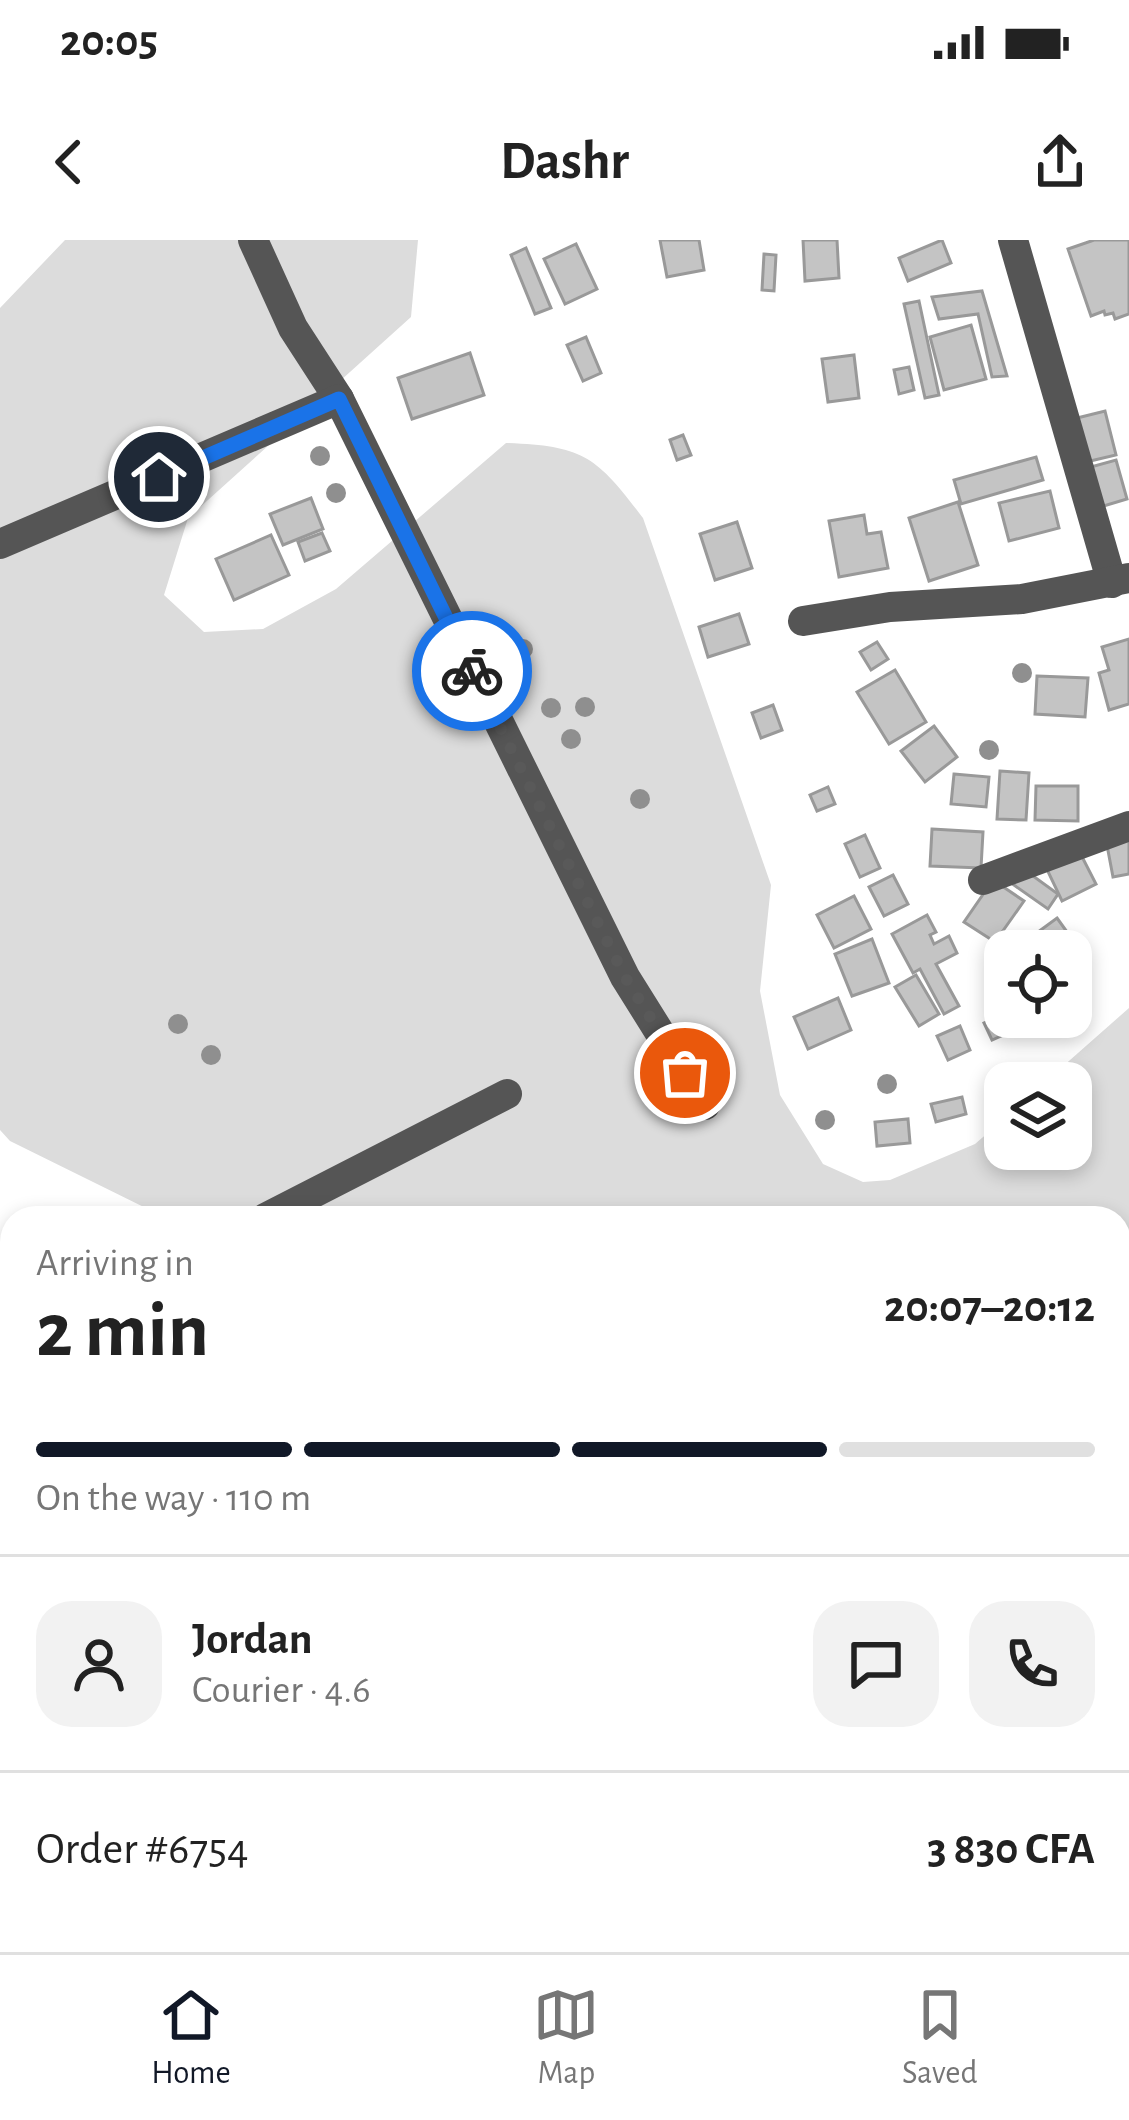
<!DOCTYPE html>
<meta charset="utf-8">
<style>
:root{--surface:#fff;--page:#f2f2f2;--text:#222;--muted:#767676;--line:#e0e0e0;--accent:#111827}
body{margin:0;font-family:"Alegreya Sans",sans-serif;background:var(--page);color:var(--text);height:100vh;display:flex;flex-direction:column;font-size:45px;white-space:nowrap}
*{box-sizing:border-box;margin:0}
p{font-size:39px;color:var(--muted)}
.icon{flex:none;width:66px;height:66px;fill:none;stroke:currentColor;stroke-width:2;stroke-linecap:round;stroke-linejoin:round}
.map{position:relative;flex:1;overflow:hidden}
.details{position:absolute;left:0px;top:966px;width:1131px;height:747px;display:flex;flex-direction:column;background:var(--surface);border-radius:36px 36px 0 0;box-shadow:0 6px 18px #0003}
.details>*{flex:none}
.tools{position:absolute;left:984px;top:690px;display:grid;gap:24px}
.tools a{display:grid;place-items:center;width:108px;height:108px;border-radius:24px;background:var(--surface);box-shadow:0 6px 18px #0003;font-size:60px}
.pin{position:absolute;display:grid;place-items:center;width:102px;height:102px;color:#fff;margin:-51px;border:6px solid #fff;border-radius:50%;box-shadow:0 3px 12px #0007}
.courier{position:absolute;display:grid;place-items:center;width:120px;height:120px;margin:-60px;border:9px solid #1a73e8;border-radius:50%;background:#fff;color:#222;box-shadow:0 3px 15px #0007}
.headline em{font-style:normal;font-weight:700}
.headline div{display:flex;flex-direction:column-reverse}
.headline{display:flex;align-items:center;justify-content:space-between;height:204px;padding:0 36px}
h1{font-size:78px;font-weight:700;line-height:90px}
.bar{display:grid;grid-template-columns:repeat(4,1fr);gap:18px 12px;align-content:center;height:144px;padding:0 36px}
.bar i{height:15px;border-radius:9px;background:var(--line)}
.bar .on{background:var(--accent)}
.bar p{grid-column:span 4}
.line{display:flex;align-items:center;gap:30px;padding:0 36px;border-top:3px solid var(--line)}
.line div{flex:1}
.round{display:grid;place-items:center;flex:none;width:126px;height:126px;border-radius:36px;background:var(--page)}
.status{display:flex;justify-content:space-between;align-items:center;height:84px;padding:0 60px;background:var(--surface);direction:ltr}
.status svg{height:33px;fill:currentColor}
header{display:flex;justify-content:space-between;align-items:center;height:156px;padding:0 36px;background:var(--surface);font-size:54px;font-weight:700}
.tab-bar{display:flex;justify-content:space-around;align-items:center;height:168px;border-top:3px solid var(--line);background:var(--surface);font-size:33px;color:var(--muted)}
.tab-bar a{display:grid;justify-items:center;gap:6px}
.tab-bar .on{color:var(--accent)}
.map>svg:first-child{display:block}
</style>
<div class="status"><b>20:05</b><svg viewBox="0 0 49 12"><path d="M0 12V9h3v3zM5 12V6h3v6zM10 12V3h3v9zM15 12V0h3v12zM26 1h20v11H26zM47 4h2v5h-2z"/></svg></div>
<header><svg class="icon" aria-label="back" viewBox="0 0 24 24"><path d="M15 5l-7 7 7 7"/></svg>Dashr<svg class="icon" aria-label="share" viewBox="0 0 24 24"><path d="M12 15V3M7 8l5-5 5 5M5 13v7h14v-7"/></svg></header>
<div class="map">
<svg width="1129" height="1712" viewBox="0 0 1129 1712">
<rect width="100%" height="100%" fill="#fff"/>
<g fill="#dcdcdc">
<path d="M65,0H418L411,77L188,278L164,355L204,392L263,389L336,349L506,203C584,206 596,216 643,278L771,645L760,751L780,855L823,924L863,942L890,940L975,904L1005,878V909H1071V843H1044L1129,768V1114L1119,1122V978H166L10,901L0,890V68Z"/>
<polygon points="0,1104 12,1117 12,1282 0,1291"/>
<polygon points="12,1421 12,1601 0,1605 0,1429"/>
<polygon points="45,1701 177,1701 170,1712 37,1712"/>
</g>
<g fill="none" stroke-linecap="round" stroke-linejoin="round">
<g stroke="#a3a3a3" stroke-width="9">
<polyline points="1119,1083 1129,1071"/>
<polyline points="12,1525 12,1534"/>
<polyline points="0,1601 12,1594"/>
</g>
</g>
<g fill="#c4c4c4" stroke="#999" stroke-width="3">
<polygon points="660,0 699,0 704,30 667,37"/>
<polygon points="803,0 837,0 839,38 805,41"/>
<polygon points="942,0 951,23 908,41 899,18"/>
<polygon points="1094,0 1129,0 1129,74 1115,79 1113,73 1105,75 1104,71 1091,76 1068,9"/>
<polygon points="576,4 597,49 565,64 544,19"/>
<polygon points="526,8 551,68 535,74 511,15"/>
<polygon points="764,14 776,15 774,51 762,50"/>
<polygon points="982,51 1007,136 992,137 978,74 939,79 932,57"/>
<polygon points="919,61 939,155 925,158 904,64"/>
<polygon points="971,85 986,139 944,150 930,97"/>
<polygon points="586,97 601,133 583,141 567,105"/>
<polygon points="470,113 484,155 412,179 398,138"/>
<polygon points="854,115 859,158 828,162 822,119"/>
<polygon points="909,127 914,150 899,154 894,130"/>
<polygon points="1105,171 1116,215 1086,222 1057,183"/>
<polygon points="683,195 691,215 677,220 670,200"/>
<polygon points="1036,217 1043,240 961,264 954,240"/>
<polygon points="1116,220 1127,259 1087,271 1076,231"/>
<polygon points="1050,251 1059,288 1009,301 999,263"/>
<polygon points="311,258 323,289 283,305 270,274"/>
<polygon points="958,262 978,325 929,341 909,278"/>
<polygon points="864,275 867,294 881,292 888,328 839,337 829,281"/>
<polygon points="737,282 752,328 715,340 700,294"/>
<polygon points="322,293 330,311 305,321 298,302"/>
<polygon points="271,295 289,335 234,360 216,319"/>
<polygon points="739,374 749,404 708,417 699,387"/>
<polygon points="1129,399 1129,464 1109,470 1099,433 1109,430 1102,407"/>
<polygon points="877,402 888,419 871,430 860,412"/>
<polygon points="895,430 926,482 889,504 857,452"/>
<polygon points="1037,436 1088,438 1085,477 1035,474"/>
<polygon points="773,465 782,490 761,498 752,473"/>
<polygon points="934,486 957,517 925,542 901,511"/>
<polygon points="1000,531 1029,533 1026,580 997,579"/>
<polygon points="954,534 989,537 986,567 951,564"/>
<polygon points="1036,546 1078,546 1078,581 1035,580"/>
<polygon points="828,547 835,564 817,571 810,555"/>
<polygon points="1129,584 1129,634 1113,637 1106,600"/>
<polygon points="932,589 983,592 981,628 930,626"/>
<polygon points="865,595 880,628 860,637 845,604"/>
<polygon points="1075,603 1096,644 1062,661 1042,619"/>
<polygon points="1022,628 1058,654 1048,669 1011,643"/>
<polygon points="893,635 908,664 884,676 869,647"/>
<polygon points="993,640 1024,661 995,702 964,682"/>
<polygon points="854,656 871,689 834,708 817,675"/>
<polygon points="927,675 936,692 930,695 934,704 949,696 957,713 936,724 959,766 944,774 920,729 913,733 892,694"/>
<polygon points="1057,678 1075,703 1063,711 1022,711 1019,706"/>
<polygon points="872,699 889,743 852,756 835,714"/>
<polygon points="916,735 939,774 919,786 895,747"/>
<polygon points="838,758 851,790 808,809 794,777"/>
<polygon points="1002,775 1010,792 992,800 984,783"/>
<polygon points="960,786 970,810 948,820 937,796"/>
<polygon points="962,857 966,874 936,882 931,864"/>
<polygon points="908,879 910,903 877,906 875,882"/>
<polygon points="12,1642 12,1701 21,1701 15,1708 0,1697 0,1658"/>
<polygon points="738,1701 740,1712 692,1712 691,1709"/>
<polygon points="929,1701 1017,1701 1017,1705 930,1712"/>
</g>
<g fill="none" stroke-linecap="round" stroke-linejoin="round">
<g stroke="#555" stroke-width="30">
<polyline points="253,0 293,88 339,159 625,737 705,865"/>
<polyline points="1013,0 1112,343"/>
<polyline points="0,304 339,159"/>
<polyline points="803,381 890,367 1022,359 1129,338"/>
<polyline points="983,640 1129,586"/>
<polyline points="265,978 507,854"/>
<polyline points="0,1071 12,1077"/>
<polyline points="631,1701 633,1712"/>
<polyline points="906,1701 908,1712"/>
<polyline points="1118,1701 1120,1712"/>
</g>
</g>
<g fill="#8f8f8f">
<circle cx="320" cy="216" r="10"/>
<circle cx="336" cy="253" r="10"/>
<circle cx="523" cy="409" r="10"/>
<circle cx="1022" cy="433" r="10"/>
<circle cx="585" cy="467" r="10"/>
<circle cx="551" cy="468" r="10"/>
<circle cx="571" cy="499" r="10"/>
<circle cx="989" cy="510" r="10"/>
<circle cx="640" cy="559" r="10"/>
<circle cx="178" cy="784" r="10"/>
<circle cx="211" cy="815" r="10"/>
<circle cx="887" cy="844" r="10"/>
<circle cx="825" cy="880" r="10"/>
</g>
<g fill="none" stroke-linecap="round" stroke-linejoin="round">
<polyline stroke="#595959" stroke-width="12" stroke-dasharray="0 21.6" points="472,431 625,737 685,833"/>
<polyline stroke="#1a73e8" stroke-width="15" points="159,237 339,159 472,431"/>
</g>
</svg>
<div class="tools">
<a><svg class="icon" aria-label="locate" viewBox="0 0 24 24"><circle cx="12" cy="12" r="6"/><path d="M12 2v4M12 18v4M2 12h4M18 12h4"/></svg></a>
<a><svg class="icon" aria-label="layers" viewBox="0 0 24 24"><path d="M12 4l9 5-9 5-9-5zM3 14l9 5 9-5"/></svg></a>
</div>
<div class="pin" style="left:685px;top:833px;background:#ea580c"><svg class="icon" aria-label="bag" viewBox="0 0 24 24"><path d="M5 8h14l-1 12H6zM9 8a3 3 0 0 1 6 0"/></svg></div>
<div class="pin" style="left:159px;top:237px;background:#1f2937"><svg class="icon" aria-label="home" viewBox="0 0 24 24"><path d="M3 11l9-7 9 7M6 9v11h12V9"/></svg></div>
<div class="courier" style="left:472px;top:431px"><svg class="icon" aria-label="bike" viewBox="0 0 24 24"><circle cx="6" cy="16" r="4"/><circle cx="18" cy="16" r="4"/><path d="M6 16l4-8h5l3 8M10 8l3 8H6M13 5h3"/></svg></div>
<section class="details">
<div class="headline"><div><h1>2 min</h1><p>Arriving in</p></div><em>20:07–20:12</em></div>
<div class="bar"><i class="on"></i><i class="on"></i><i class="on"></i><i></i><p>On the way · 110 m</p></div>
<div class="line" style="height:216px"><a class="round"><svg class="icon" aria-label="person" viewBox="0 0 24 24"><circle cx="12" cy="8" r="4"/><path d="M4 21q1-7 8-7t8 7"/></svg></a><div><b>Jordan</b><p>Courier · 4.6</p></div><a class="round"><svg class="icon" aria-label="chat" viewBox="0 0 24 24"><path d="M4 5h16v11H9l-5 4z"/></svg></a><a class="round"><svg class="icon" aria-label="phone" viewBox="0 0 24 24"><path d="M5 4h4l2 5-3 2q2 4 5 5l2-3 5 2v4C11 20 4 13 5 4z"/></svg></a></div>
<div class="line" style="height:156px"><div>Order #6754</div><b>3 830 CFA</b></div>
</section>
</div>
<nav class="tab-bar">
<a class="on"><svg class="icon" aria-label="home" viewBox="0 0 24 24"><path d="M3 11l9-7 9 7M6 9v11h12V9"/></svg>Home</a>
<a><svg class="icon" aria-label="map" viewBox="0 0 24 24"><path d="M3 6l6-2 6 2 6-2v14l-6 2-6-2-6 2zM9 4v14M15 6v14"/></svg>Map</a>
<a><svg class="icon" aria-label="saved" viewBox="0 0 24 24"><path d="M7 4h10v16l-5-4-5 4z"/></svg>Saved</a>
</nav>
